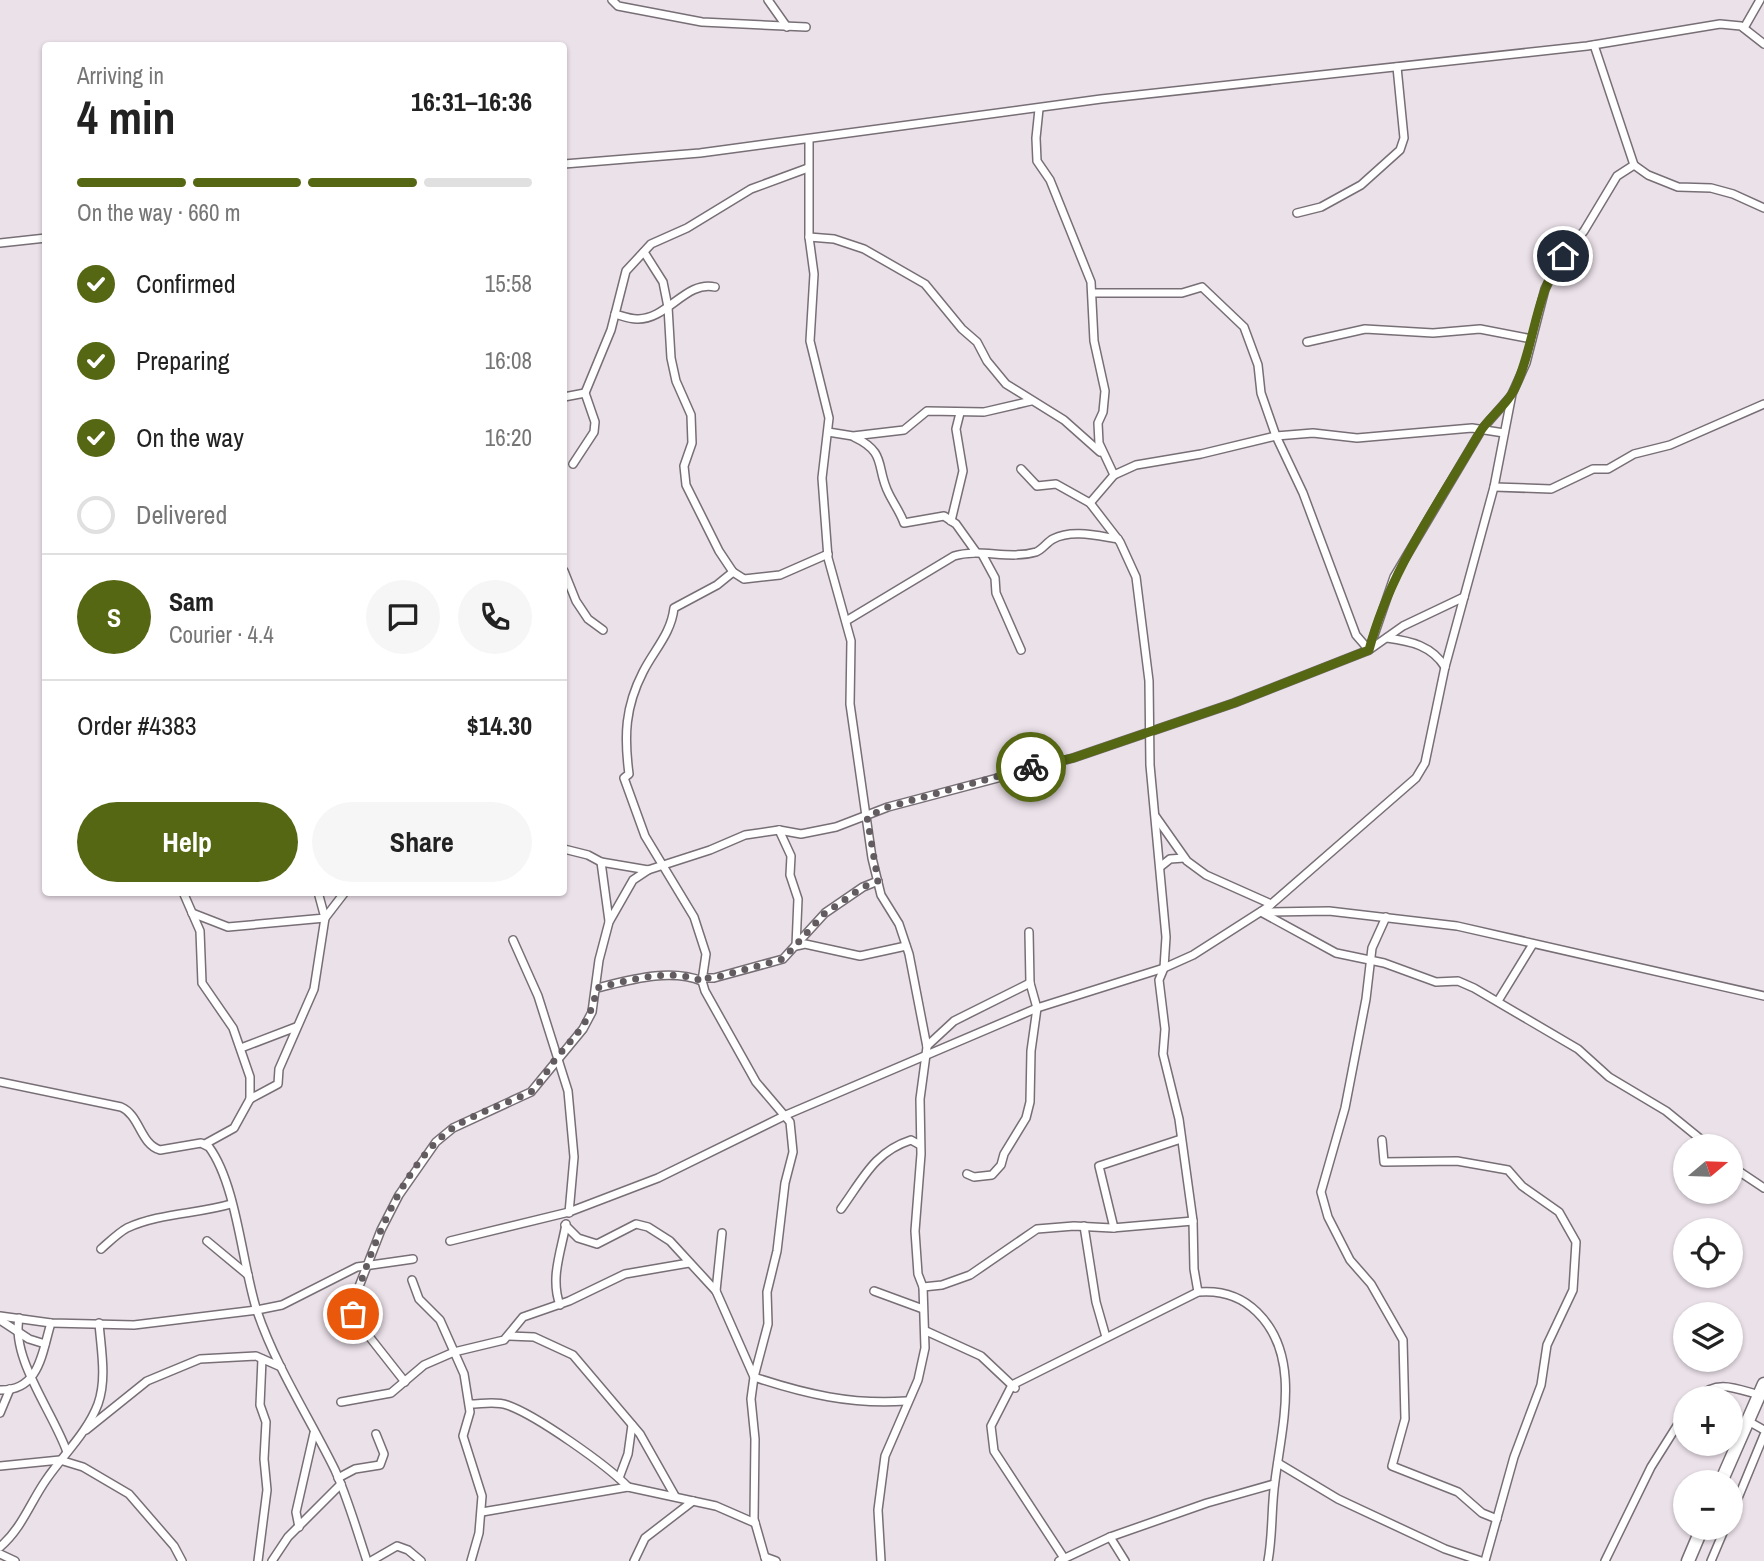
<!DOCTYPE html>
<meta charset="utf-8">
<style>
:root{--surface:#fff;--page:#f6f6f6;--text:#222;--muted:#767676;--line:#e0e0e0;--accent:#556713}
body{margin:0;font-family:"Archivo Narrow",sans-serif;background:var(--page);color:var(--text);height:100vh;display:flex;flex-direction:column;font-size:26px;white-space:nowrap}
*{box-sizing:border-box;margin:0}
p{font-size:23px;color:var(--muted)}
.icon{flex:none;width:38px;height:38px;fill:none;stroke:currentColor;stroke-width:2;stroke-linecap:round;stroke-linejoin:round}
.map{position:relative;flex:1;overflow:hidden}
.details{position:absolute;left:42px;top:42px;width:525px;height:854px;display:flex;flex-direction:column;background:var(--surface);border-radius:7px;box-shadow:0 2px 5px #0004}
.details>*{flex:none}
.needle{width:46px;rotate:71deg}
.tools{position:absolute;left:1673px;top:1134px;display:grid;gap:14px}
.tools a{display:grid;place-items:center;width:70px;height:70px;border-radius:50%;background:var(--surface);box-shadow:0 2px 5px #0004;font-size:35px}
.pin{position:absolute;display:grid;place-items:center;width:60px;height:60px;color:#fff;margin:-30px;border:4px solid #fff;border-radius:50%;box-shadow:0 2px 7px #0007}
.courier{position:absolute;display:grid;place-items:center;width:70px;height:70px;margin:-35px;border:5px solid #556713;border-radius:50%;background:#fff;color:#222;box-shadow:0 2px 9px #0007}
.overview em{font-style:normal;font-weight:800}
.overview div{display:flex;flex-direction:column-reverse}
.overview{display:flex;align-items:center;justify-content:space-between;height:119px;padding:0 35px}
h1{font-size:46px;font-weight:800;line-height:52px}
.bar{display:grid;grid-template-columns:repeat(4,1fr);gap:10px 7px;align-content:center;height:84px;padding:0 35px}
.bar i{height:9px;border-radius:5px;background:var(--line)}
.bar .selected{background:var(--accent)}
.bar p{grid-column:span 4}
.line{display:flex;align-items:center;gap:18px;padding:0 35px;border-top:2px solid var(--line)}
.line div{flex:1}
.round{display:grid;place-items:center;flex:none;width:74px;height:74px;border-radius:37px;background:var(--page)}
ol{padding:0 35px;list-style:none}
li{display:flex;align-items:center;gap:21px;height:77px}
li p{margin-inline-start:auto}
li .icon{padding:7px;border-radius:50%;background:var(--accent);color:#fff;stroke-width:4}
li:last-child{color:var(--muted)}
li i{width:38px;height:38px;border:4px solid var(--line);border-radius:50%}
.primary-button{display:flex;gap:14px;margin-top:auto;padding:14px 35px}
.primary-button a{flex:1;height:80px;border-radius:42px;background:var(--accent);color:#fff;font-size:28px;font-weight:800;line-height:80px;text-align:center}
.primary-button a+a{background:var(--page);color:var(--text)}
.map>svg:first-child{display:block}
</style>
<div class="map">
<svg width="1764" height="1561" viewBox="0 0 1764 1561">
<rect width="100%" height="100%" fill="#ebe1e9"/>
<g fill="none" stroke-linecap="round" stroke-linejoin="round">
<g stroke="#776f75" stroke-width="10">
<g id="minor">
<polyline points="612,0 618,6 702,22 806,27"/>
<polyline points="768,0 787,27"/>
<polyline points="1744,28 1760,0"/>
<polyline points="1039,109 1036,138 1037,161 1050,180 1091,282 1094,341 1105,391 1103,412 1098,423 1099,443 1114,475"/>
<polyline points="809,139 809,237 814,274 810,341 829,418 822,478 828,558 851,641 850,704 872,858 881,895 899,924 909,954 927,1047 920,1099 921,1154 915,1231 918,1274 923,1287 925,1348 918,1380 885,1456 878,1510 881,1561"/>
<polyline points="564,164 700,153 1101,99 1587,46 1720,24 1741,26 1764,44"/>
<polyline points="1634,165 1648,175 1678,187 1711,188 1733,194 1764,208"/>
<polyline points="1297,213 1321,207 1361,185 1400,150 1404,138 1397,67"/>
<polyline points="809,237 834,239 864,249 925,284 962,329 977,342 987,361 1006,384 1064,420 1100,452"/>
<polyline points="0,243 46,238"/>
<polyline points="644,252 663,282 668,307 671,358 676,381 691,415 692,443 684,466 686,485 719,551 733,572 744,579 780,575 828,554"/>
<polyline points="1093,293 1182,293 1202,287 1244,327 1258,365 1261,393 1276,436 1303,493 1356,635 1369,650 1403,626 1464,597"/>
<path d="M615,314C622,316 630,319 637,319C667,320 686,280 715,287"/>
<polyline points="1307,342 1365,329 1433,333 1480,329 1532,339"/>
<polyline points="564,397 585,393"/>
<polyline points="828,432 853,436 904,430 927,411 984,412 1031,401"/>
<path d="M854,437C888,453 875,467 889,494C894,504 900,512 904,523L944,516L956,524L976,552"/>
<polyline points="573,464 594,432 595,422 585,393 611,330 626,271 651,244 687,228 751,189 808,168"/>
<polyline points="1021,469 1037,486 1056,484 1090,503 1120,542 1136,577 1149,681 1150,765 1166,937 1164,968 1159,980 1165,1029 1163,1054 1179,1119 1193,1221 1194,1269 1198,1292"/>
<polyline points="1494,487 1551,489 1593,469 1608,469 1634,454 1670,445 1764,404"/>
<polyline points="1090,503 1114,475 1136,465 1201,454 1276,436 1313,433 1357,438 1472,428 1504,433"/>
<polyline points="951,521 963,471 956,429 960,413"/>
<polyline points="982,554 995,578 996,593 1021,650"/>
<polyline points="564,571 576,601 588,619 603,630"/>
<path d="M733,572L717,585L674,608C671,634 654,650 643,672C625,707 624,736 629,774L624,778L645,836L694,917L706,954L702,981L705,991L756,1082L790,1122L793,1152L785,1183L777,1251L767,1292L768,1324L754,1377L751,1399L755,1439L754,1519L766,1561"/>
<path d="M846,621L954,556C980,548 1009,560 1036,552C1042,550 1047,542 1053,539C1072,529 1098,536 1118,539"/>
<path d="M1387,638C1411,641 1432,646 1445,667"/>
<polyline points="1156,817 1187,861 1206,875 1271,904"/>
<polyline points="779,830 791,856 790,875 798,899 796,946 805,944 860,956 906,946"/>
<polyline points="564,849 588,855 601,862 648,870 710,850 745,835 779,830 801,834 836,827 888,807 1073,758 1234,703 1369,650 1394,577 1482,429 1511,396"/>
<polyline points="601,862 609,921"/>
<polyline points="1160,867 1170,859 1184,858"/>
<polyline points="183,892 200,931 202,983 233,1028 250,1077 250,1099"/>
<polyline points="1261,912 1336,953 1384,963 1436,982 1458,981 1474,988 1578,1049 1609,1077 1666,1111 1709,1146"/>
<polyline points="1266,912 1329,911 1457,926 1764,996"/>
<polyline points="192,913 228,927 325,918 318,892"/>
<polyline points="1386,917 1372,948 1366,999 1345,1108 1321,1192 1328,1217 1350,1260 1371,1284 1403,1340 1405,1419 1392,1466 1458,1492 1482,1513 1497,1519"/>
<polyline points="513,940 538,996 568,1091 574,1157 569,1213"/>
<polyline points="703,978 714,978 783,959 825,913 863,887 878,881"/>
<path d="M597,988C630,980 669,968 702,981"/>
<polyline points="1498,1001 1533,944"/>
<polyline points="927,1046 954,1021 1030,983"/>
<polyline points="241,1048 296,1027"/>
<path d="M0,1082L121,1107C140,1115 140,1144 160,1150L201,1143L209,1147C237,1185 242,1265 257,1311C276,1367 309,1417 335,1470C348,1499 357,1531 367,1561"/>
<polyline points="1382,1140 1384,1162 1457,1161 1508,1170 1522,1186 1559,1212 1576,1242 1573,1290 1547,1345 1541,1385 1514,1457 1485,1561"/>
<polyline points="205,1144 234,1128 250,1099 278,1084 279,1069 314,989 325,918 345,892"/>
<polyline points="1731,1166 1764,1188"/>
<polyline points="967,1174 974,1177 992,1175 1001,1165 1004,1154 1026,1118 1030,1102 1031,1051 1037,1008 1030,983 1029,932"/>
<path d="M841,1209C863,1179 874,1152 911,1140L920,1145"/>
<path d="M565,1225L578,1238L597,1244L636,1224L648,1227L670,1241L716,1291L754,1377C805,1394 852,1405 906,1401"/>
<polyline points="1084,1226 1096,1302 1106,1337"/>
<polyline points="1114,1228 1099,1166 1181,1139"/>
<polyline points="207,1241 248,1275"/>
<polyline points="450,1241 569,1212 658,1178 786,1115 1037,1008 1164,968 1193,955 1268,907 1416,778 1425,763 1445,667 1494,487 1512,394 1526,363 1545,289 1559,261 1584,231 1617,176 1634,165 1594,45"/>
<path d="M101,1249C109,1242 118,1233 127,1228C160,1213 197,1214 231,1204"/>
<polyline points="412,1280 419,1299 440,1320 464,1374 470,1412 463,1436 482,1496 479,1533 471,1561"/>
<polyline points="923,1287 942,1285 970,1275 1037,1229 1074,1226 1112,1228 1193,1221"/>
<polyline points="716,1291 722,1233"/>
<polyline points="874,1291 923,1309"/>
<path d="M560,1305C550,1278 561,1252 566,1224"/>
<polyline points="0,1316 51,1323 134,1325 257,1310 282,1305 357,1267 413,1259"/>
<path d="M19,1318C11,1359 53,1412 67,1452"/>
<polyline points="0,1320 29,1339 45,1344"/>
<polyline points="926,1331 981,1356 1015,1388"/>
<polyline points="509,1336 534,1337 573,1355 640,1434 675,1496"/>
<polyline points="405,1382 357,1321 351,1307 381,1230 399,1195 436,1142 453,1128 531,1092 583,1029 592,1012 599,960 609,922 633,880 648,870"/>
<path d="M0,1390C40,1391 42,1352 51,1323"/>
<path d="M1697,1398C1717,1379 1735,1388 1759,1395"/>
<polyline points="341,1402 391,1393 424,1365 454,1352 504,1340 523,1317 569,1301 625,1274 689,1263"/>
<path d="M470,1404C482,1404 496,1401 507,1405C536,1415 607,1465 628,1487"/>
<polyline points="0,1413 10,1389"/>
<polyline points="1748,1421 1764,1430"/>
<polyline points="86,1430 147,1381 200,1359 256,1356 281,1367"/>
<polyline points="1278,1463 1338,1499 1445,1549 1481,1561"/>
<polyline points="0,1466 60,1460 83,1467 129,1494 174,1546 182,1561"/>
<polyline points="338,1478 355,1469 380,1465 384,1454 376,1434"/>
<polyline points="619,1478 628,1454 632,1425"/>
<polyline points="482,1512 628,1487 716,1506 755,1523"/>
<polyline points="1731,1515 1764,1435"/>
<polyline points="299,1527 296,1512 314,1433"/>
<polyline points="1110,1537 1125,1561"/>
<path d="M0,1547C22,1528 30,1503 46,1480C63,1455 87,1433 98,1404C107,1379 101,1349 99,1323"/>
<polyline points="0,1554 15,1561"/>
<polyline points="765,1557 776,1561"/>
<path d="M1064,1558L994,1451L991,1426L1012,1385L1198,1292C1221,1290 1241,1296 1257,1312C1302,1356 1282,1425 1275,1481C1271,1508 1273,1534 1268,1561"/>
<polyline points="258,1561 267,1490 264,1459 266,1422 260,1405 262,1359"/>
<polyline points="272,1561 288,1537 341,1484"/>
<polyline points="371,1561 397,1546 408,1550 421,1561"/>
<polyline points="634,1561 645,1538 693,1501"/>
<polyline points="1059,1561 1110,1537 1207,1503 1274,1484"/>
<polyline points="1605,1561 1651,1467 1685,1413"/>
<polyline points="1711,1561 1725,1528"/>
</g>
</g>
<g stroke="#776f75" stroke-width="15">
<g id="trunk">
<polyline points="1721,1482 1764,1384"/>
<polyline points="1688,1561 1702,1528"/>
</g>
</g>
<use href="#minor" stroke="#fff" stroke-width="7"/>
<use href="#trunk" stroke="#fff" stroke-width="12"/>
</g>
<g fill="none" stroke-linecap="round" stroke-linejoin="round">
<path stroke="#625c60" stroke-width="7" stroke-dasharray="0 12.6" d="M353,1314C350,1301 357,1291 362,1279C379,1230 409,1158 453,1128C475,1113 506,1104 531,1092C542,1081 548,1069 557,1057C579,1031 590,1023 597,988C630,980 669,968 702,981L703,978H714L783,959L824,914L863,887L878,881L867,817L888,807L1031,767"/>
<path stroke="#556713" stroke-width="9" d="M1031,767L1073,758L1234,703L1369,650C1390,570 1439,503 1480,432C1489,417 1506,406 1514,390C1535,347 1534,294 1563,256"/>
</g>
</svg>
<div class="tools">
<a><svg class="needle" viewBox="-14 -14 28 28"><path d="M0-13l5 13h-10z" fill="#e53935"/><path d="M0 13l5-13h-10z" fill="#767676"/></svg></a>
<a><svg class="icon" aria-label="locate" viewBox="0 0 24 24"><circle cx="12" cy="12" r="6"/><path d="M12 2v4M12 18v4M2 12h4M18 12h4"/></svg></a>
<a><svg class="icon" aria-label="layers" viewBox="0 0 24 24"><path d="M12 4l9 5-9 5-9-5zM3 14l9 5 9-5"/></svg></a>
<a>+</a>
<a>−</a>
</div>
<div class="pin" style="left:353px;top:1314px;background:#ea580c"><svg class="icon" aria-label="bag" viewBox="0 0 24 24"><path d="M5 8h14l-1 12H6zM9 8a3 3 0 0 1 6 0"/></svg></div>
<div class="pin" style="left:1563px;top:256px;background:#1f2937"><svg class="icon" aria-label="home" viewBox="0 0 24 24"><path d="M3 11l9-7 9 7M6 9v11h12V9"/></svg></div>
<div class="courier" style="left:1031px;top:767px"><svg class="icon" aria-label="bike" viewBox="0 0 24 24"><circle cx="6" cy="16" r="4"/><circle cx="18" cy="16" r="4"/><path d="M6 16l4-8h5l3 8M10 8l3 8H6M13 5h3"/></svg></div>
<section class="details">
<div class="overview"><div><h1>4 min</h1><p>Arriving in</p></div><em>16:31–16:36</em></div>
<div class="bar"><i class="selected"></i><i class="selected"></i><i class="selected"></i><i></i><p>On the way · 660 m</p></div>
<ol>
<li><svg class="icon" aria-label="check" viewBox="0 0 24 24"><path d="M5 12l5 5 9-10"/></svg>Confirmed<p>15:58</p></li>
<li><svg class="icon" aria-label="check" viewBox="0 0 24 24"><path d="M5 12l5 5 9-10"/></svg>Preparing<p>16:08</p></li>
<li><svg class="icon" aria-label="check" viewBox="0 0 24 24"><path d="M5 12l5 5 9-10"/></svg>On the way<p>16:20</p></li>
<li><i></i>Delivered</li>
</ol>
<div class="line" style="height:126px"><b class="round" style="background:var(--accent);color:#fff">S</b><div><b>Sam</b><p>Courier · 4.4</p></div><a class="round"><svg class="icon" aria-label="chat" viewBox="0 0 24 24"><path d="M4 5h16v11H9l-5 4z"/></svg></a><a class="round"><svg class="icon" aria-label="phone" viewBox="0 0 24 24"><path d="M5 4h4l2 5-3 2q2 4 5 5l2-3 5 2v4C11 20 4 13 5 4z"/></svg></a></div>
<div class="line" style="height:91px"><div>Order #4383</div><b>$14.30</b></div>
<div class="primary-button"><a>Help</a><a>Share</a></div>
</section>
</div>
